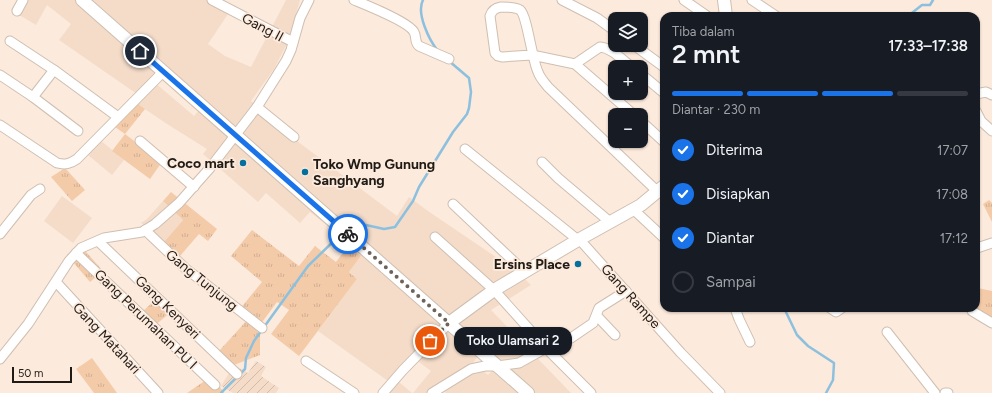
<!DOCTYPE html>
<html lang="id">
<meta charset="utf-8">
<style>
:root{--surface:#171b24;--page:#242831;--text:#f1f3f6;--muted:#9ea1a6;--line:#363941;--accent:#1a73e8}
body{margin:0;font-family:Figtree,sans-serif;background:var(--page);color:var(--text);height:100vh;display:flex;flex-direction:column;font-size:15px;white-space:nowrap}
*{box-sizing:border-box;margin:0}
p{font-size:13px;color:var(--muted)}
.icon{flex:none;width:22px;height:22px;fill:none;stroke:currentColor;stroke-width:2;stroke-linecap:round;stroke-linejoin:round}
.map{position:relative;flex:1;overflow:hidden}
.drawer{position:absolute;left:660px;top:12px;width:320px;height:300px;display:flex;flex-direction:column;background:var(--surface);border-radius:12px;box-shadow:0 1px 3px #0004}
.drawer>*{flex:none}
.buttons{position:absolute;left:608px;top:12px;display:grid;gap:8px}
.buttons a{display:grid;place-items:center;width:40px;height:40px;border-radius:8px;background:var(--surface);box-shadow:0 1px 3px #0004;font-size:20px}
.scale{position:absolute;left:12px;bottom:10px;width:60px;box-sizing:border-box;padding-left:4px;border:2px solid #211b16;border-top:0;font-size:11px;line-height:14px;white-space:nowrap;color:#211b16;-webkit-text-stroke:3px #fceadc;paint-order:stroke}
.pin{position:absolute;display:grid;place-items:center;width:34px;height:34px;color:#fff;margin:-17px;border:2px solid #fff;border-radius:50%;box-shadow:0 1px 4px #0007}
.courier{position:absolute;display:grid;place-items:center;width:40px;height:40px;margin:-20px;border:3px solid #1a73e8;border-radius:50%;background:#fff;color:#222;box-shadow:0 1px 5px #0007}
.bubble{position:absolute;height:28px;border-radius:12px;background:var(--surface);box-shadow:0 1px 3px #0004;font-size:13px;font-weight:600;line-height:28px;text-align:center}
.overview em{font-style:normal;font-weight:600}
.overview div{display:flex;flex-direction:column-reverse}
.overview{display:flex;align-items:center;justify-content:space-between;height:68px;padding:0 12px}
h1{font-size:26px;font-weight:600;line-height:30px}
.bar{display:grid;grid-template-columns:repeat(4,1fr);gap:6px 4px;align-content:center;height:48px;padding:0 12px}
.bar i{height:5px;border-radius:3px;background:var(--line)}
.bar .active{background:var(--accent)}
.bar p{grid-column:span 4}
ol{padding:0 12px;list-style:none}
li{display:flex;align-items:center;gap:12px;height:44px}
li p{margin-inline-start:auto}
li .icon{padding:4px;border-radius:50%;background:var(--accent);color:#fff;stroke-width:4}
li:last-child{color:var(--muted)}
li i{width:22px;height:22px;border:2px solid var(--line);border-radius:50%}
.map>svg:first-child{display:block}
</style>
<div class="map">
<svg width="992" height="393" viewBox="0 0 992 393">
<defs>
<pattern id="industrial-furrows" width="10" height="10" patternUnits="userSpaceOnUse"><rect width="10" height="10" fill="#f4dcc9"/><path d="M-1 1l2-2M0 10L10 0M9 11l2-2" fill="none" stroke="#d1bcac"/></pattern>
<pattern id="grass-tufts" width="24" height="20" patternUnits="userSpaceOnUse"><rect width="24" height="20" fill="#f4cba9"/><path d="M3 7l-1-3M5 7V3M7 7l1-3M15 17l-1-3M17 17v-4M19 17l1-3" fill="none" stroke="#d1ae91"/></pattern>
</defs>
<rect width="100%" height="100%" fill="#fceadc"/>
<g fill="#f4dcc9" fill-rule="evenodd">
<path d="M17,0H216L232,8L208,44L225,56L251,67L286,0H300L289,40L274,69L251,101L293,138L397,216L409,197L428,211L515,270L531,285L491,310L571,393H446L438,387L433,393H413L431,371L411,356L393,377L412,393H378L388,381L318,331L357,279L349,272L361,256L348,246L328,226L310,212L300,223L266,193L258,202L203,154L207,149L167,124L130,99L137,94L59,40L71,24L47,5L36,25L11,10ZM161,73L200,109L194,116L154,82ZM477,357L493,370L488,375L473,363Z"/>
<polygon points="100,140 124,160 112,175 88,155"/>
<polygon points="62,196 92,218 73,243 44,221"/>
<polygon points="163,201 183,220 164,242 141,223 147,219"/>
</g>
<polygon fill="url(#industrial-furrows)" points="256,361 266,367 261,376 279,388 276,393 233,393 221,386 234,365 248,373"/>
<g fill="url(#grass-tufts)">
<polygon points="130,98 145,109 125,134 162,162 150,179 112,151 125,134 108,122"/>
<polygon points="65,168 85,190 72,201 51,177"/>
<polygon points="171,192 217,229 208,241 199,234 180,256 164,242 183,220 163,201"/>
<polygon points="989,200 992,203 992,222 983,204"/>
<polygon points="252,230 299,266 315,246 336,262 348,246 361,256 349,272 357,279 299,356 271,334 289,310 277,302 260,325 260,355 234,365 219,351 250,317 240,309 262,282 231,256"/>
<polygon points="79,244 103,271 90,282 67,255"/>
<polygon points="976,280 978,288 992,291 992,323 968,308 976,308"/>
<polygon points="156,299 172,311 152,328 141,313"/>
<polygon points="92,358 117,393 94,393 76,369"/>
<polygon points="212,376 224,393 187,393"/>
</g>
<g fill="none" stroke-linecap="round" stroke-linejoin="round">
<g stroke="#8dc0de" stroke-width="2.5">
<path d="M423,0C416,13 429,40 438,51"/>
<polyline points="908,16 922,5 930,5 933,0"/>
<polyline points="347,229 351,225 366,225 384,229 395,227 413,201 419,187 453,132 467,114 469,108 471,92 469,78 449,61"/>
<polyline points="784,308 797,335 808,346 834,363 833,380 826,393"/>
<polyline points="221,393 245,369 246,358 254,341 308,266 342,233"/>
</g>
<g stroke="#cfbfb1" stroke-width="11">
<g id="street">
<polyline points="212,0 293,42"/>
<path d="M354,0C366,5 409,22 414,32C417,37 414,42 419,46L449,59"/>
<polyline points="562,0 597,18 615,31"/>
<polyline points="684,0 707,16"/>
<polyline points="752,0 776,16"/>
<polyline points="17,11 23,0"/>
<polyline points="10,41 54,70 118,117"/>
<polyline points="634,45 664,67"/>
<path d="M575,64L600,47C612,48 622,60 632,67"/>
<polyline points="54,70 33,97 78,131"/>
<polyline points="641,74 664,93"/>
<polyline points="0,75 33,97"/>
<polyline points="976,94 986,92 992,95"/>
<polyline points="257,107 294,137"/>
<polyline points="976,111 981,121 992,131"/>
<path d="M634,115L575,64L532,55L502,57L498,56L495,53L490,16C492,10 495,8 501,7C506,7 516,7 520,10C527,15 532,60 538,72C540,78 545,83 548,87L658,192"/>
<polyline points="641,121 664,142"/>
<path d="M0,125L57,163C65,165 70,164 77,159L164,71"/>
<polyline points="140,141 194,187"/>
<polyline points="465,149 578,240"/>
<polyline points="542,162 558,178 610,222"/>
<polyline points="453,204 525,272"/>
<polyline points="634,210 664,238"/>
<polyline points="145,230 185,268 262,328"/>
<polyline points="0,234 31,195 40,189"/>
<polyline points="435,237 494,290 546,348 591,393"/>
<polyline points="580,240 681,353 720,393"/>
<polyline points="98,241 237,374"/>
<polyline points="977,248 992,243"/>
<polyline points="76,253 215,385"/>
<polyline points="56,282 158,393"/>
<polyline points="735,308 739,319 750,342"/>
<polyline points="830,308 836,312 842,308"/>
<polyline points="972,311 992,323"/>
<polyline points="597,316 615,335"/>
<polyline points="887,332 935,393"/>
<polyline points="0,359 28,324 69,261 81,248 104,238 142,232 155,224 179,203 210,168 257,107 286,61 291,50 300,18 309,0"/>
<polyline points="306,361 354,393"/>
<polyline points="383,393 403,370 449,323"/>
<polyline points="432,393 471,369 485,366 497,366 519,363 546,348 571,338 593,323 599,308 626,291"/>
<polyline points="945,393 948,393"/>
</g>
</g>
<g stroke="#cfbfb1" stroke-width="14">
<g id="secondary">
<polyline points="82,0 528,393"/>
<polyline points="724,0 726,16"/>
<polyline points="449,323 494,290 578,240 641,205 664,186"/>
</g>
</g>
<use href="#street" stroke="#fff" stroke-width="9"/>
<use href="#secondary" stroke="#fff" stroke-width="12"/>
</g>
<g fill="none" stroke-linecap="round" stroke-linejoin="round">
<polyline stroke="#6e635b" stroke-width="4" stroke-dasharray="0 7.2" points="348,234 449,323 430,341"/>
<polyline stroke="#1a73e8" stroke-width="5" points="140,51 348,234"/>
</g>
<g fill="#05709c" stroke="#fceadc" stroke-width="1.5">
<circle cx="243" cy="163" r="4"/>
<circle cx="305" cy="172" r="4"/>
<circle cx="578" cy="264" r="4"/>
</g>
<g text-anchor="middle" stroke-width="3.5" stroke-linejoin="round" paint-order="stroke">
<g font-size="14" fill="#211b16" stroke="#fceadc">
<text transform="translate(263 27) rotate(28)" y="5">Gang II</text>
<text transform="translate(202 280) rotate(39)" y="5">Gang Tunjung</text>
<text transform="translate(631 296) rotate(48)" y="5">Gang Rampe</text>
<text transform="translate(168 307) rotate(44)" y="5">Gang Kenyeri</text>
<text transform="translate(146 319) rotate(44)" y="5">Gang Perumahan PU I</text>
<text transform="translate(107 338) rotate(47)" y="5">Gang Matahari</text>
</g>
<g font-size="14" font-weight="bold" fill="#211b16" stroke="#fceadc" text-anchor="end">
<text x="235" y="168">Coco mart</text>
<text x="313" y="169" text-anchor="start">Toko Wmp Gunung<tspan x="313" dy="16">Sanghyang</tspan></text>
<text x="570" y="269">Ersins Place</text>
</g>
</g>
</svg>
<div class="buttons">
<a><svg class="icon" aria-label="layers" viewBox="0 0 24 24"><path d="M12 4l9 5-9 5-9-5zM3 14l9 5 9-5"/></svg></a>
<a>+</a>
<a>−</a>
</div>
<div class="scale">50 m</div>
<div class="pin" style="left:430px;top:341px;background:#ea580c"><svg class="icon" aria-label="bag" viewBox="0 0 24 24"><path d="M5 8h14l-1 12H6zM9 8a3 3 0 0 1 6 0"/></svg></div>
<div class="pin" style="left:140px;top:51px;background:#1f2937"><svg class="icon" aria-label="home" viewBox="0 0 24 24"><path d="M3 11l9-7 9 7M6 9v11h12V9"/></svg></div>
<div class="courier" style="left:348px;top:234px"><svg class="icon" aria-label="bike" viewBox="0 0 24 24"><circle cx="6" cy="16" r="4"/><circle cx="18" cy="16" r="4"/><path d="M6 16l4-8h5l3 8M10 8l3 8H6M13 5h3"/></svg></div>
<div class="bubble" style="left:454px;top:327px;width:118px">Toko Ulamsari 2</div>
<section class="drawer">
<div class="overview"><div><h1>2 mnt</h1><p>Tiba dalam</p></div><em>17:33–17:38</em></div>
<div class="bar"><i class="active"></i><i class="active"></i><i class="active"></i><i></i><p>Diantar · 230 m</p></div>
<ol>
<li><svg class="icon" aria-label="check" viewBox="0 0 24 24"><path d="M5 12l5 5 9-10"/></svg>Diterima<p>17:07</p></li>
<li><svg class="icon" aria-label="check" viewBox="0 0 24 24"><path d="M5 12l5 5 9-10"/></svg>Disiapkan<p>17:08</p></li>
<li><svg class="icon" aria-label="check" viewBox="0 0 24 24"><path d="M5 12l5 5 9-10"/></svg>Diantar<p>17:12</p></li>
<li><i></i>Sampai</li>
</ol>
</section>
</div>
